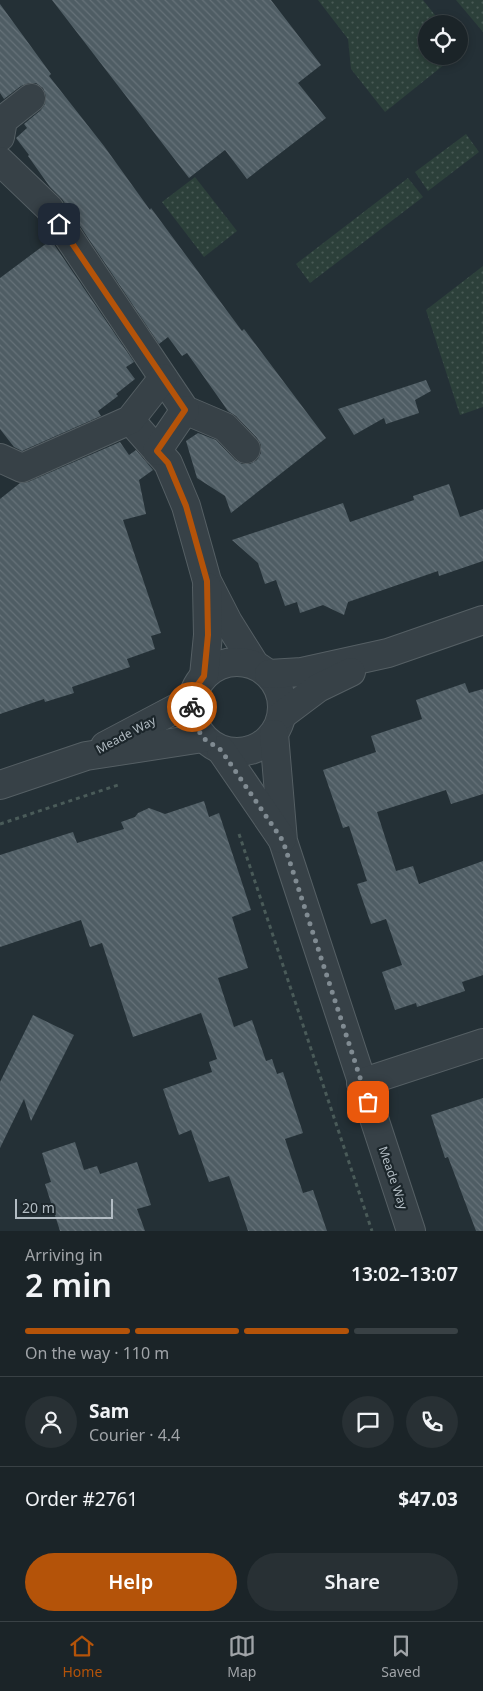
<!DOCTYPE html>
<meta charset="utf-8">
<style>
:root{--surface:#1b2428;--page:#283034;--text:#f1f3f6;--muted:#a0a4a8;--line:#394145;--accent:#b45309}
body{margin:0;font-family:"Noto Sans",sans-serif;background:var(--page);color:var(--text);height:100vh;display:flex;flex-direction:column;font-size:19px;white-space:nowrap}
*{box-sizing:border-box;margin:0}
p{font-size:16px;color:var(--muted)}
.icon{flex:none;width:28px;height:28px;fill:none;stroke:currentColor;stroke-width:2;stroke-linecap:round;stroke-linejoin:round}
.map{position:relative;height:1231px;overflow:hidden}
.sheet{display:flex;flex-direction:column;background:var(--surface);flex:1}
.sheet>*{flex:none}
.tools{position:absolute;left:418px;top:15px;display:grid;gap:10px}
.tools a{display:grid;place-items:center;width:50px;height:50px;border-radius:50%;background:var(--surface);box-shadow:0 2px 8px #0003,0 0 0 1px var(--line);font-size:25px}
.scale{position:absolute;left:15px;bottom:12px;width:98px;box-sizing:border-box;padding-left:5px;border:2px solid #b2bcc3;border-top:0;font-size:14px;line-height:18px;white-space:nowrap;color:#b2bcc3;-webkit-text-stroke:4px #1c262b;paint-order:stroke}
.pin{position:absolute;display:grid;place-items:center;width:42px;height:42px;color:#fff;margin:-21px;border-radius:10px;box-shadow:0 2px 8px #0006}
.courier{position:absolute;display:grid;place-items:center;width:50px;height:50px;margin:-25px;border:4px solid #b45309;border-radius:50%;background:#fff;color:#222;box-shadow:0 1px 6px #0007}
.headline em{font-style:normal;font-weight:600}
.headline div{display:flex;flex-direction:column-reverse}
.headline{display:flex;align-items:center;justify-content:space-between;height:85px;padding:0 25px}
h1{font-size:32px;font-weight:600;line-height:38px}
.bar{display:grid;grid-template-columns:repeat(4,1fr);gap:8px 5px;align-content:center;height:60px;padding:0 25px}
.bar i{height:6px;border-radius:4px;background:var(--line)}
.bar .on{background:var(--accent)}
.bar p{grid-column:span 4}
.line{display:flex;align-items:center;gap:12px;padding:0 25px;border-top:1px solid var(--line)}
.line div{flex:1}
.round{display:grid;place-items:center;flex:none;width:52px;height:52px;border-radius:26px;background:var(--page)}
.action{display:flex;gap:10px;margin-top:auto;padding:10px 25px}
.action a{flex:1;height:58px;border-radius:30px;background:var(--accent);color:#fff;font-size:20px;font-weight:600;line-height:58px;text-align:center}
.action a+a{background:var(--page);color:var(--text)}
.menu{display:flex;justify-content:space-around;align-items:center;height:70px;border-top:1px solid var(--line);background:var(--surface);font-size:14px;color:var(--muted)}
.menu a{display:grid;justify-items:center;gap:2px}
.menu .on{color:var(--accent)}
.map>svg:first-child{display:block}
</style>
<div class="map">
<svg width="483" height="1231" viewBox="0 0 483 1231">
<defs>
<pattern id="grass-dots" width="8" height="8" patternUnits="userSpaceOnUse" patternTransform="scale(1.25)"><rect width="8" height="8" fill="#2c403a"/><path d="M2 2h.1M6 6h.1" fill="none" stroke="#485a55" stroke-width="1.8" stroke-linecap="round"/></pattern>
<pattern id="building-back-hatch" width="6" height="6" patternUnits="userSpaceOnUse" patternTransform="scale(1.25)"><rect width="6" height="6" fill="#4f5d64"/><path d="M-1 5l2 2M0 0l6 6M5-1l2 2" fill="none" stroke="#667279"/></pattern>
</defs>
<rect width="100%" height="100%" fill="#243036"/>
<g fill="url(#grass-dots)">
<polygon points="318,0 423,0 442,24 426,24 426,56 455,56 385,112 351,69 348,39"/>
<polygon points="456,0 483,0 483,32"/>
<polygon points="466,134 479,152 428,191 415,172"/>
<polygon points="195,177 237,231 204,257 162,202"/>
<polygon points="408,178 423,197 310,283 296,264"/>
<polygon points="483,266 483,407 460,415 426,310"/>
</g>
<g fill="url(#building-back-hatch)">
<polygon points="52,0 271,0 321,65 298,83 326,118 247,179 225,150 189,178"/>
<polygon points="0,4 51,74 49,76 104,146 150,210 151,208 242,331 244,329 326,438 231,513 225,496 197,478 186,441 198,433 216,440 235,460 242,464 250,464 257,460 261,453 261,445 257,438 236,416 228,411 187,353 182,356 168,337 159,344 62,199 50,187 28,156 29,155 16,138 27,128 24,124 41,110 45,104 46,96 43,88 36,83 29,83 21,86 4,99 0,93"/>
<polygon points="51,240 134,362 126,367 135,379 116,394 118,396 98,411 101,416 22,451 14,447 0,429 0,278"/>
<polygon points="426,380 431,391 415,400 419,413 386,424 384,418 354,435 338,409"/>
<polygon points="120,442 129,455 136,450 153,470 139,480 146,514 123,520 161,633 151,636 155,649 127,659 130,667 72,687 74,693 45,702 44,699 0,714 0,499 20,483 28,482"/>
<polygon points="449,484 460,517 483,509 483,561 439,576 438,571 348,602 344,615 323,605 300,613 297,602 285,606 276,580 265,584 258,563 232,540 343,503 350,522 414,500 413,496"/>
<polygon points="465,683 469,693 483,689 483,794 451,804 446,790 377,812 396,871 413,866 419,884 483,861 483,975 462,982 465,991 417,1007 416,1003 395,1010 382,972 402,965 386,919 371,924 357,884 367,881 349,826 343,828 323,770 376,752 371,736 422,719 416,700"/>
<polygon points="204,801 209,817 219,813 251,910 232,917 248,968 218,978 234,1027 252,1020 266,1061 272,1059 277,1074 283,1072 303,1133 285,1139 303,1193 313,1190 327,1231 248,1231 229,1176 209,1182 191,1130 179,1135 163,1089 212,1072 209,1062 217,1059 201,1013 133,1037 102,943 90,947 81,920 0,947 0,855 73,832 77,843 124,829 121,822 135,817 138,813 149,808 165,814"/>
<polygon points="33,1015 74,1035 31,1121 24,1099 0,1148 0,1082"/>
<polygon points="483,1098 483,1231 476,1231 448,1157 445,1158 431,1115"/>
<polygon points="75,1142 84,1170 97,1166 100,1174 137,1162 151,1205 137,1209 145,1231 60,1231 45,1184 51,1182 42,1153"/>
</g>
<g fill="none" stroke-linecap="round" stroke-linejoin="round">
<g stroke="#555f64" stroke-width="30">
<g id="minor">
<polyline points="0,137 3,120 31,98"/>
<polyline points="0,161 49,208 185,410 225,427 246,449"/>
<polyline points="130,420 168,463 186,506 207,581 228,622 255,665"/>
<polyline points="157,451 185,410"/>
<polyline points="0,458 22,468 130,420 163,378"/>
<circle cx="237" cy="707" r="45"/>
<polyline points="269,674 302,672 388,653 483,620"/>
<polyline points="204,676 208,635 207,587"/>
<polyline points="282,715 318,688 351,672"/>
<polyline points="274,734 283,841 411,1231"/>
<polyline points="105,746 192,700"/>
<polyline points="221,750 282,839"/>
<polyline points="0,785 86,756 203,738"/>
<polyline points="361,1083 483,1043"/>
</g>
</g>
<g stroke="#4a5b59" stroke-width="3" stroke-dasharray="4 4" stroke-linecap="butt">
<polyline points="0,824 121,784"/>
<polyline points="239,834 372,1231"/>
</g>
<use href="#minor" stroke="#374147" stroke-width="28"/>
</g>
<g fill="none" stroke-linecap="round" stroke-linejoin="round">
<polyline stroke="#808b92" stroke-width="5" stroke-dasharray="0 9" points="192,707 196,726 203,738 221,750 283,841 368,1102"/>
<polyline stroke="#b45309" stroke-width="6" points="59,224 185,410 157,451 168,463 186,506 207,581 208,635 204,676 196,687 192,700 192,707"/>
</g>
<g text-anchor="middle" stroke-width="4.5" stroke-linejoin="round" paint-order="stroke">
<g font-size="12" fill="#b2bcc3" stroke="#1c262b">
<text transform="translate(126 735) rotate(-28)" y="4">Meade Way</text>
<text transform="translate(393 1178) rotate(71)" y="4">Meade Way</text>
</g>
</g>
</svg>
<div class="tools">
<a><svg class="icon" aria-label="locate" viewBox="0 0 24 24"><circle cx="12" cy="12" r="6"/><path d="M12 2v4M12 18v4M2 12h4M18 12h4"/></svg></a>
</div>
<div class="scale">20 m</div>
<div class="pin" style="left:368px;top:1102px;background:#ea580c"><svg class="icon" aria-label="bag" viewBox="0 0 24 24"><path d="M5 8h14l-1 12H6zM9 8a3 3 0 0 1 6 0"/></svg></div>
<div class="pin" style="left:59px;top:224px;background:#1f2937"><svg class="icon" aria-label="home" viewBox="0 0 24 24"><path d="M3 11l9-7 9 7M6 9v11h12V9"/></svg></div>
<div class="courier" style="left:192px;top:707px"><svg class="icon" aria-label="bike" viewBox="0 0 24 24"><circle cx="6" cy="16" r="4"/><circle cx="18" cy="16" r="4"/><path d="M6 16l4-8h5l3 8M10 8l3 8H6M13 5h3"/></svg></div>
</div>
<section class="sheet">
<div class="headline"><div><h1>2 min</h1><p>Arriving in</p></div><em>13:02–13:07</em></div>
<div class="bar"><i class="on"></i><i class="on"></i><i class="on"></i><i></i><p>On the way · 110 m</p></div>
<div class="line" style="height:90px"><a class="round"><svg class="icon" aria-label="person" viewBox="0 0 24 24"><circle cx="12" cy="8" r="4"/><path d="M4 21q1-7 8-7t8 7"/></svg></a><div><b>Sam</b><p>Courier · 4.4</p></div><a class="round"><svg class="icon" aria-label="chat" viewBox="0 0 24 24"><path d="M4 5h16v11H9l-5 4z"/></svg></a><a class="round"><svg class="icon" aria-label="phone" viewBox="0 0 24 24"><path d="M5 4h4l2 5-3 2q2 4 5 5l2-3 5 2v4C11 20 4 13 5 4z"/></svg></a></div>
<div class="line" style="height:65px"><div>Order #2761</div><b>$47.03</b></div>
<div class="action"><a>Help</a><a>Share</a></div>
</section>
<nav class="menu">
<a class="on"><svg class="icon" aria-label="home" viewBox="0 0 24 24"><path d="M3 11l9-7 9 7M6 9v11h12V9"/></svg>Home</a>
<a><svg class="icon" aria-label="map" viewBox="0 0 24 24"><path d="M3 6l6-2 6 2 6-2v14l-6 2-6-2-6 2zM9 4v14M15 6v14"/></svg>Map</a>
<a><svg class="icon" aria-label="saved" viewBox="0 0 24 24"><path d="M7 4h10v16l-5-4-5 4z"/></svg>Saved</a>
</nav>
